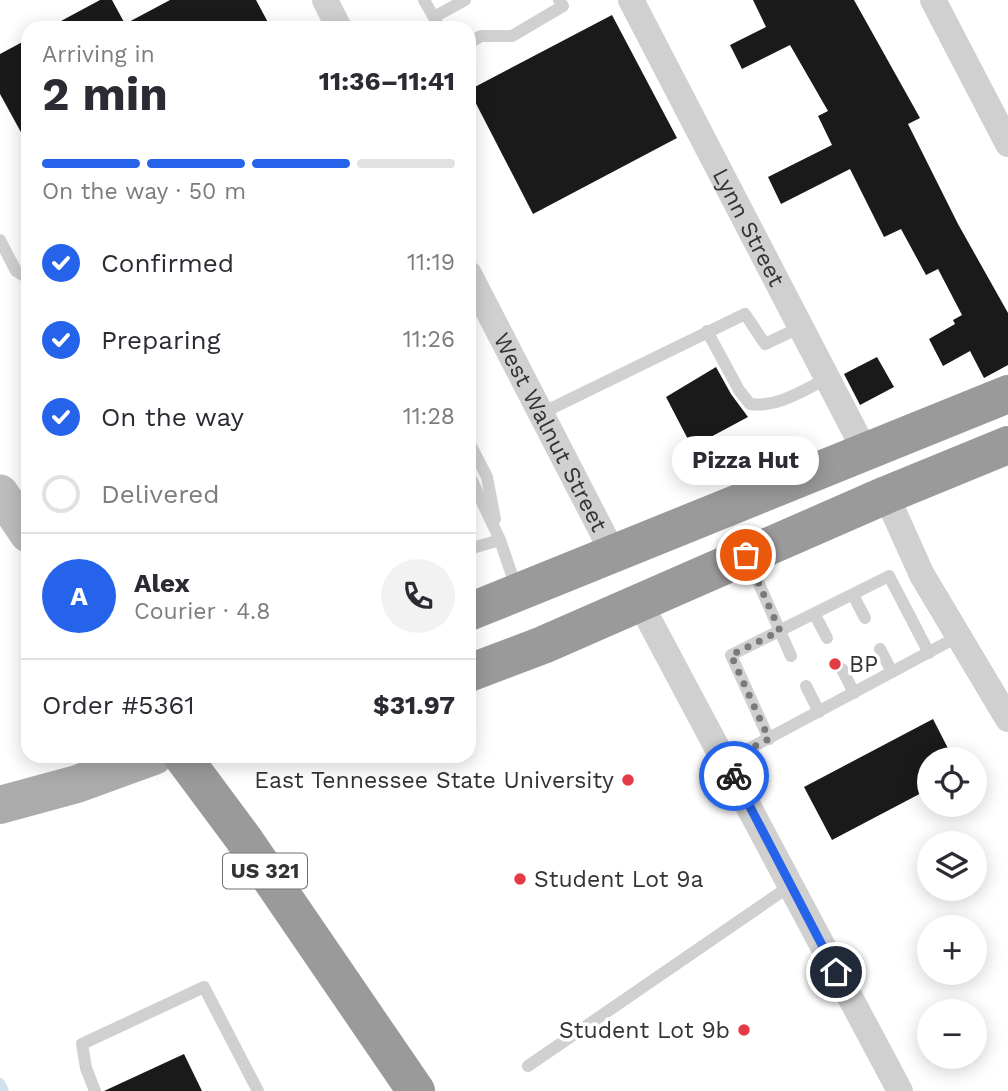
<!DOCTYPE html>
<meta charset="utf-8">
<style>
:root{--surface:#fff;--page:#f2f2f3;--text:#2b2b33;--muted:#7c7c81;--line:#e1e1e2;--accent:#2563eb}
body{margin:0;font-family:"Work Sans",sans-serif;background:var(--page);color:var(--text);height:100vh;display:flex;flex-direction:column;font-size:26px;white-space:nowrap}
*{box-sizing:border-box;margin:0}
p{font-size:23px;color:var(--muted)}
.icon{flex:none;width:38px;height:38px;fill:none;stroke:currentColor;stroke-width:2;stroke-linecap:round;stroke-linejoin:round}
.map{position:relative;flex:1;overflow:hidden}
.drawer{position:absolute;left:21px;top:21px;width:455px;height:742px;display:flex;flex-direction:column;background:var(--surface);border-radius:21px;box-shadow:0 4px 18px #0003}
.drawer>*{flex:none}
.fabs{position:absolute;left:917px;top:747px;display:grid;gap:14px}
.fabs a{display:grid;place-items:center;width:70px;height:70px;border-radius:50%;background:var(--surface);box-shadow:0 4px 18px #0003;font-size:35px}
.pin{position:absolute;display:grid;place-items:center;width:60px;height:60px;color:#fff;margin:-30px;border:4px solid #fff;border-radius:50%;box-shadow:0 2px 7px #0007}
.courier{position:absolute;display:grid;place-items:center;width:70px;height:70px;margin:-35px;border:5px solid #2563eb;border-radius:50%;background:#fff;color:#222;box-shadow:0 2px 9px #0007}
.bubble{position:absolute;height:49px;border-radius:24px;background:var(--surface);box-shadow:0 4px 18px #0003;font-size:23px;font-weight:700;line-height:49px;text-align:center}
.overview em{font-style:normal;font-weight:700}
.overview div{display:flex;flex-direction:column-reverse}
.overview{display:flex;align-items:center;justify-content:space-between;height:119px;padding:0 21px}
h1{font-size:46px;font-weight:700;line-height:52px}
.bar{display:grid;grid-template-columns:repeat(4,1fr);gap:10px 7px;align-content:center;height:84px;padding:0 21px}
.bar i{height:9px;border-radius:5px;background:var(--line)}
.bar .active{background:var(--accent)}
.bar p{grid-column:span 4}
.line{display:flex;align-items:center;gap:18px;padding:0 21px;border-top:2px solid var(--line)}
.line div{flex:1}
.round{display:grid;place-items:center;flex:none;width:74px;height:74px;border-radius:37px;background:var(--page)}
ol{padding:0 21px;list-style:none}
li{display:flex;align-items:center;gap:21px;height:77px}
li p{margin-inline-start:auto}
li .icon{padding:7px;border-radius:50%;background:var(--accent);color:#fff;stroke-width:4}
li:last-child{color:var(--muted)}
li i{width:38px;height:38px;border:4px solid var(--line);border-radius:50%}
.map>svg:first-child{display:block}
</style>
<div class="map">
<svg width="1008" height="1091" viewBox="0 0 1008 1091">
<rect width="100%" height="100%" fill="#fff"/>
<g fill="none" stroke-linecap="round" stroke-linejoin="round">
<polyline stroke="#cfe2ee" stroke-width="10" points="0,1083 4,1091"/>
</g>
<g fill="#1a1a1a">
<polygon points="100,0 112,0 125,24 170,0 256,0 271,28 48,28"/>
<polygon points="753,0 854,0 920,118 908,124 958,224 1008,313 1008,365 984,378 970,351 943,366 929,339 955,324 953,320 962,315 938,269 926,275 901,229 884,237 850,169 781,204 768,177 832,145 818,116 828,111 790,45 742,69 730,45 766,27"/>
<polygon points="612,15 677,138 533,214 469,90"/>
<polygon points="28,39 28,145 0,94 0,54"/>
<polygon points="877,357 894,387 860,405 844,374"/>
<polygon points="716,367 731,394 748,417 692,447 666,397"/>
<polygon points="933,719 954,760 929,760 929,789 832,840 804,787"/>
<polygon points="184,1054 202,1091 104,1091"/>
</g>
<g fill="none" stroke-linecap="round" stroke-linejoin="round">
<g stroke="#d0d0d0" stroke-width="12">
<polyline points="424,0 440,28"/>
<polyline points="434,17 465,0"/>
<polyline points="469,43 481,36 512,36 563,6 559,0"/>
<polyline points="0,240 16,271 28,278"/>
<path d="M707,331L739,390L750,404C777,408 804,390 828,378"/>
<polyline points="542,413 745,314 765,344 801,327"/>
<polyline points="469,442 487,477 495,519"/>
<polyline points="469,474 500,540 517,590"/>
<polyline points="469,549 500,540"/>
<polyline points="748,559 791,656"/>
<polyline points="853,595 865,618"/>
<polyline points="815,615 827,638"/>
<polyline points="880,649 892,672"/>
<polyline points="842,669 854,693"/>
<polyline points="806,686 819,712"/>
<polyline points="769,739 731,655 889,576 929,653"/>
<polyline points="726,761 959,636"/>
<polyline points="528,1066 790,886"/>
<polyline points="95,1091 86,1068 82,1044 204,987 258,1091"/>
</g>
<g stroke="#d0d0d0" stroke-width="26">
<polyline points="325,0 339,28"/>
<path id="s1" d="M631,0L866,453"/>
<polyline points="933,0 1008,144"/>
<path id="s2" d="M469,274L614,555"/>
<polyline points="886,495 922,575 1008,719"/>
<polyline points="640,603 900,1091"/>
</g>
<polyline stroke="#bdbdbd" stroke-width="37" points="0,493 28,534"/>
<polyline stroke="#ababab" stroke-width="38" points="0,805 77,784 154,756"/>
<g stroke="#9a9a9a" stroke-width="38">
<polyline points="469,612 1008,394"/>
<polyline points="469,673 543,645 886,495 1008,445"/>
<polyline points="182,756 243,838 416,1091"/>
</g>
</g>
<g fill="none" stroke-linecap="round" stroke-linejoin="round">
<polyline stroke="#7a7a7a" stroke-width="7" stroke-dasharray="0 12.6" points="734,776 726,761 769,739 731,655 780,631 746,555"/>
<polyline stroke="#2563eb" stroke-width="9" points="734,776 836,972"/>
</g>
<g fill="#e63946" stroke="#fff" stroke-width="2.5">
<circle cx="835" cy="664" r="7"/>
<circle cx="628" cy="780" r="7"/>
<circle cx="520" cy="879" r="7"/>
<circle cx="744" cy="1030" r="7"/>
</g>
<g text-anchor="middle" stroke-width="7" stroke-linejoin="round" paint-order="stroke">
<rect fill="#fff" stroke="#707070" stroke-width="2" x="223" y="853.5" width="84" height="35" rx="5"/>
<g font-size="21" font-weight="bold" fill="#333">
<text x="265" y="878">US 321</text>
</g>
<g font-size="23" fill="#333" stroke="#fff">
<text dy="8" stroke="none"><textPath href="#s1" startOffset="256">Lynn Street</textPath></text>
<text dy="8" stroke="none"><textPath href="#s2" startOffset="178">West Walnut Street</textPath></text>
</g>
<g font-size="23" fill="#333" stroke="#fff" text-anchor="start">
<text x="849" y="672">BP</text>
<text x="614" y="788" text-anchor="end">East Tennessee State University</text>
<text x="534" y="887">Student Lot 9a</text>
<text x="730" y="1038" text-anchor="end">Student Lot 9b</text>
</g>
</g>
</svg>
<div class="fabs">
<a><svg class="icon" aria-label="locate" viewBox="0 0 24 24"><circle cx="12" cy="12" r="6"/><path d="M12 2v4M12 18v4M2 12h4M18 12h4"/></svg></a>
<a><svg class="icon" aria-label="layers" viewBox="0 0 24 24"><path d="M12 4l9 5-9 5-9-5zM3 14l9 5 9-5"/></svg></a>
<a>+</a>
<a>−</a>
</div>
<div class="pin" style="left:746px;top:555px;background:#ea580c"><svg class="icon" aria-label="bag" viewBox="0 0 24 24"><path d="M5 8h14l-1 12H6zM9 8a3 3 0 0 1 6 0"/></svg></div>
<div class="pin" style="left:836px;top:972px;background:#1f2937"><svg class="icon" aria-label="home" viewBox="0 0 24 24"><path d="M3 11l9-7 9 7M6 9v11h12V9"/></svg></div>
<div class="courier" style="left:734px;top:776px"><svg class="icon" aria-label="bike" viewBox="0 0 24 24"><circle cx="6" cy="16" r="4"/><circle cx="18" cy="16" r="4"/><path d="M6 16l4-8h5l3 8M10 8l3 8H6M13 5h3"/></svg></div>
<div class="bubble" style="left:672px;top:436px;width:147px">Pizza Hut</div>
<section class="drawer">
<div class="overview"><div><h1>2 min</h1><p>Arriving in</p></div><em>11:36–11:41</em></div>
<div class="bar"><i class="active"></i><i class="active"></i><i class="active"></i><i></i><p>On the way · 50 m</p></div>
<ol>
<li><svg class="icon" aria-label="check" viewBox="0 0 24 24"><path d="M5 12l5 5 9-10"/></svg>Confirmed<p>11:19</p></li>
<li><svg class="icon" aria-label="check" viewBox="0 0 24 24"><path d="M5 12l5 5 9-10"/></svg>Preparing<p>11:26</p></li>
<li><svg class="icon" aria-label="check" viewBox="0 0 24 24"><path d="M5 12l5 5 9-10"/></svg>On the way<p>11:28</p></li>
<li><i></i>Delivered</li>
</ol>
<div class="line" style="height:126px"><b class="round" style="background:var(--accent);color:#fff">A</b><div><b>Alex</b><p>Courier · 4.8</p></div><a class="round"><svg class="icon" aria-label="phone" viewBox="0 0 24 24"><path d="M5 4h4l2 5-3 2q2 4 5 5l2-3 5 2v4C11 20 4 13 5 4z"/></svg></a></div>
<div class="line" style="height:91px"><div>Order #5361</div><b>$31.97</b></div>
</section>
</div>
